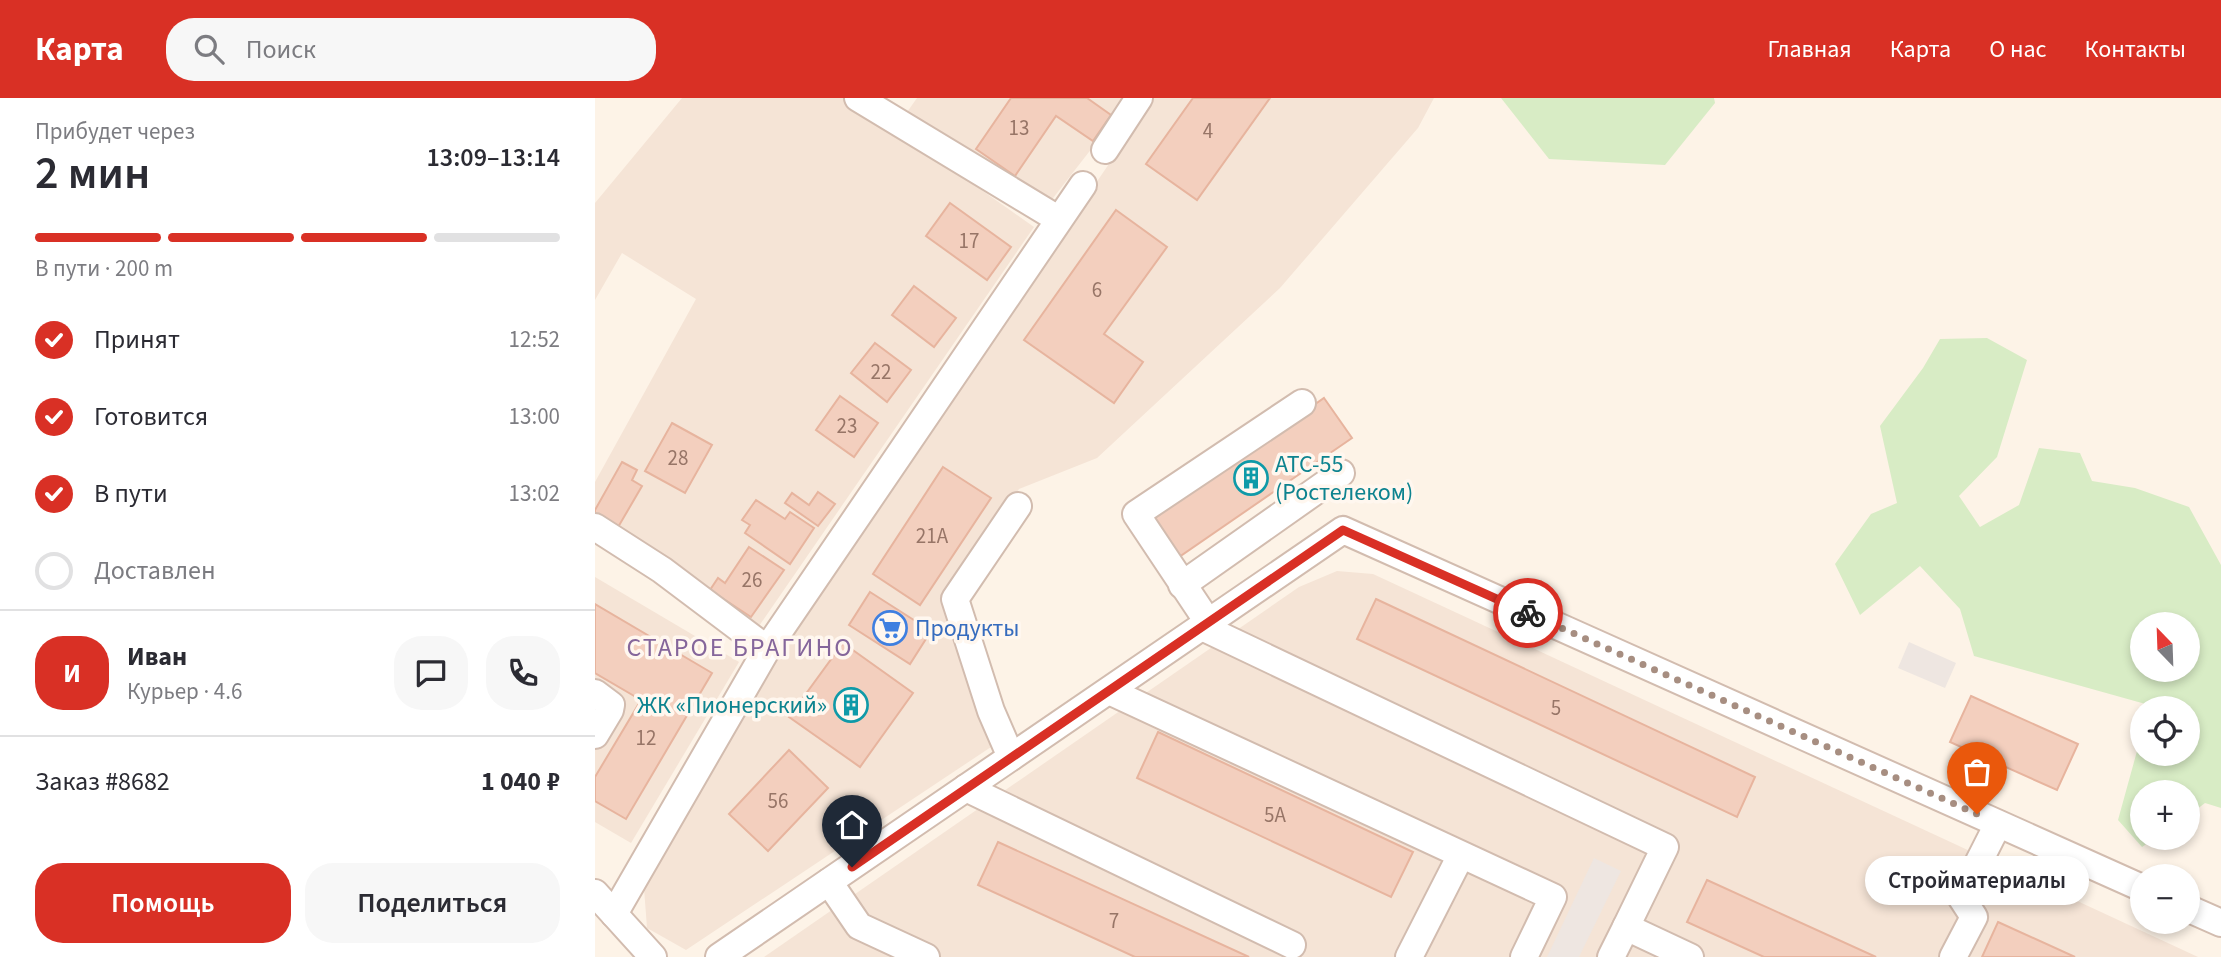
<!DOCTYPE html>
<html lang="ru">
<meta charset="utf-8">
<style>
:root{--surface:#fff;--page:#f7f7f7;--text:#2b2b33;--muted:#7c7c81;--line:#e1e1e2;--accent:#d93025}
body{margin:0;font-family:"Source Sans 3",sans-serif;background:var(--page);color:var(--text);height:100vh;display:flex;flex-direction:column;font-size:26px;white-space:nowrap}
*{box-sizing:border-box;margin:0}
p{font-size:23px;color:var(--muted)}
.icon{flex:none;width:38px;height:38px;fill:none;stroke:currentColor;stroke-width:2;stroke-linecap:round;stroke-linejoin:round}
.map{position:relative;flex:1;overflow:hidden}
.side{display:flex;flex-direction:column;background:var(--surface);width:595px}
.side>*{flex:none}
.needle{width:46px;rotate:337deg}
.buttons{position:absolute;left:1535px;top:514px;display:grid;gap:14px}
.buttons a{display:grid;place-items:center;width:70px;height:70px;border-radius:50%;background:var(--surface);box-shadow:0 4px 10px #0003;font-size:35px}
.pin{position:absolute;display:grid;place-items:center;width:60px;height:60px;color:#fff;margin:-72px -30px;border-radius:50% 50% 50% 0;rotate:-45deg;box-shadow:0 0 7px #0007}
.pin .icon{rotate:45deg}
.courier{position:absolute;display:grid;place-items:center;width:70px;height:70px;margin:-35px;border:5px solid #d93025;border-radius:50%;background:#fff;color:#222;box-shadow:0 2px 9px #0007}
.bubble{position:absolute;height:49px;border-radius:24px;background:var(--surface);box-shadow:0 4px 10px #0003;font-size:23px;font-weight:600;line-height:49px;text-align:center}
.overview em{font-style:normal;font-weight:600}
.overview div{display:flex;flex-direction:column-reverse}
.overview{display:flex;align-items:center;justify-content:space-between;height:119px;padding:0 35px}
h1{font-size:46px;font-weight:600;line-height:52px}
.bar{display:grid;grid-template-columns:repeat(4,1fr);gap:10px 7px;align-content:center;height:84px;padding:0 35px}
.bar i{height:9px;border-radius:5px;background:var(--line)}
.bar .current{background:var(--accent)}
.bar p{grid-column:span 4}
.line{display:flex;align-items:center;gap:18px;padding:0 35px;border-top:2px solid var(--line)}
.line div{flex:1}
.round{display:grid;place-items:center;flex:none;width:74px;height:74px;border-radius:28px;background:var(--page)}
ol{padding:0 35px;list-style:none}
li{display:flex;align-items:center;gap:21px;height:77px}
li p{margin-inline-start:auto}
li .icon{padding:7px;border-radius:50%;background:var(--accent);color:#fff;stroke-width:4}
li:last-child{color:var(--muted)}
li i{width:38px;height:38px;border:4px solid var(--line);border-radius:50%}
.primary-button{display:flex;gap:14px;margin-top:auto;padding:14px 35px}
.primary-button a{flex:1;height:80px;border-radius:28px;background:var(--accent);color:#fff;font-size:28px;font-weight:600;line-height:80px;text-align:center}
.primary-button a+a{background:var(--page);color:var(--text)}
header{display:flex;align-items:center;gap:42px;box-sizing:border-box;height:98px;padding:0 35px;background:var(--accent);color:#fff}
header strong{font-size:33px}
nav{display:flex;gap:38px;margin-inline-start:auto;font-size:24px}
.search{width:490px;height:63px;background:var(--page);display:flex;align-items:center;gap:18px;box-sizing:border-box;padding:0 24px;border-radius:28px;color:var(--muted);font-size:26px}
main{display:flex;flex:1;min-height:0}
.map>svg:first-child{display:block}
</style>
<header>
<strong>Карта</strong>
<div class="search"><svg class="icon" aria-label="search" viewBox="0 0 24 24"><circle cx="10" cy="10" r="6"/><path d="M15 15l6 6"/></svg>Поиск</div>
<nav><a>Главная</a><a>Карта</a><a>О нас</a><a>Контакты</a></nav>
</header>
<main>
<section class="side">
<div class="overview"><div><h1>2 мин</h1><p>Прибудет через</p></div><em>13:09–13:14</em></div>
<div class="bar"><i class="current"></i><i class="current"></i><i class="current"></i><i></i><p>В пути · 200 m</p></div>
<ol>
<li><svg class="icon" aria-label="check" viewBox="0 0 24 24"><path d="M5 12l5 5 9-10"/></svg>Принят<p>12:52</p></li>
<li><svg class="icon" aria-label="check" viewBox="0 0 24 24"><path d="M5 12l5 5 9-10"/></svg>Готовится<p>13:00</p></li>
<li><svg class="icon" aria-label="check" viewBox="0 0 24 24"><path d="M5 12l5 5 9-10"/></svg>В пути<p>13:02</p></li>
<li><i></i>Доставлен</li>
</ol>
<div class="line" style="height:126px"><b class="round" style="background:var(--accent);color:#fff">И</b><div><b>Иван</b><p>Курьер · 4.6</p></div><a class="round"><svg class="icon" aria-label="chat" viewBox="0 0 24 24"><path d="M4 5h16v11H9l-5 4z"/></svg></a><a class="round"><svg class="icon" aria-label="phone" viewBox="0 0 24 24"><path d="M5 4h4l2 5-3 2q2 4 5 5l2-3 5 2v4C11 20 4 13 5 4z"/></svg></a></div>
<div class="line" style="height:91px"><div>Заказ #8682</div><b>1 040 ₽</b></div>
<div class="primary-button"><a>Помощь</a><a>Поделиться</a></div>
</section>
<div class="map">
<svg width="1626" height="859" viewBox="0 0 1626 859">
<rect width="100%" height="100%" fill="#fdf3e7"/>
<g fill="#f5e4d6">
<polygon points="87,0 256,0 439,129 164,528 30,435 0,419 0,384 101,201 27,155 0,202 0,105"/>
<polygon points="322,0 536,0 455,104 310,17"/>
<polygon points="559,0 839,0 823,30 685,190 502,360 424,391 348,496 396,649 91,852 52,830 49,790 162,587 335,328"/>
<polygon points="742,473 778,476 1603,859 169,859 704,489"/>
<polygon points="0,479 144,564 36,745 0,724"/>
</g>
<g fill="#eee6e1">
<polygon points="1314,544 1361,565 1350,590 1303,570"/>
<polygon points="999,760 1026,773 984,859 952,859"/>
</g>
<g fill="#d8ecc5" fill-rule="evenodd">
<polygon points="906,0 1119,0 1120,5 1070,67 954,61"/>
<path d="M1392,240L1432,262L1402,359L1364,398L1385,429L1424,407L1444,350L1485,355L1497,383L1540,390L1594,409L1626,467V710L1610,705L1593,718L1592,695H1547V740H1560L1547,749L1523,722L1547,635V656H1592V611H1553L1554,607L1379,558L1365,511L1325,468L1265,517L1240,466L1276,416L1302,405L1285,328L1328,270L1345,241ZM1547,527H1592V572H1547Z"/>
</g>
<g fill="#f3cfbe" stroke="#e7b49e" stroke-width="2">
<polygon points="416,0 492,0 516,17 498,43 461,18 420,78 381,51"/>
<polygon points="598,0 675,0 602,102 551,66"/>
<polygon points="355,105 416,149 392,182 331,138"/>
<polygon points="521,112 572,149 509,236 548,264 519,305 429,242"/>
<polygon points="319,188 361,220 339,249 297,217"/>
<polygon points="280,245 316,272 292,304 256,275"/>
<polygon points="245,298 283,325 259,359 221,332"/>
<polygon points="729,300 757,340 584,459 557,420"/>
<polygon points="77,325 117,347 90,395 50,373"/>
<polygon points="27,364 42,372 37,382 47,388 22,431 0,418 0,412"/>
<polygon points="348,369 396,400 325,507 278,476"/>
<polygon points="223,394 240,406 223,428 190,405 197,395 214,407"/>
<polygon points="161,402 190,421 195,414 219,430 195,466 150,435 155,427 147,422"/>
<polygon points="154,449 189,472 156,519 115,492 123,480 130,485"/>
<polygon points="275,494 336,533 315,566 254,527"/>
<polygon points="781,501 1160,679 1142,719 762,541"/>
<polygon points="0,506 117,575 31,721 0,703 0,679 46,602 0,575"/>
<polygon points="248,545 318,595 265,669 194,619"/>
<polygon points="1376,598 1483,646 1462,692 1355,644"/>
<polygon points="563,634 818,754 796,799 542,680"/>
<polygon points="194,652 233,690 173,753 134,716"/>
<polygon points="403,744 654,859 540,859 383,787"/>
<polygon points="1112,782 1281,859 1169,859 1092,824"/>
<polygon points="1403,824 1480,859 1387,859"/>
</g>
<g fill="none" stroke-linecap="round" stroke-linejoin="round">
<g stroke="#d2bcaf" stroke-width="30">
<g id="minor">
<polyline points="263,0 463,121"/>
<polyline points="510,52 544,0"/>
<polyline points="0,429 67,472 172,551"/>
<polyline points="587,487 746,375"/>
<polyline points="613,524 541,416 707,305"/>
<polyline points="607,529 1070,749 1031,829 1095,859"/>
<polyline points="514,593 958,799 929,859"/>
<polyline points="0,595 16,607 15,612 0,637"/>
<polyline points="416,659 396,613 360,501 423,408"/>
<polyline points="371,690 697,847"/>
<polyline points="234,784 264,828 331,859"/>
<polyline points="0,795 19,816"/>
<polyline points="1592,810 1626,825"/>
<polyline points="58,859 19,816 172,551 488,87"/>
<polyline points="124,859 748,432 1547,790"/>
<polyline points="814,859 866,757"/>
<polyline points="1016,859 1031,829"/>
<polyline points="1358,859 1379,819 1366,799 1403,726"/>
</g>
</g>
<use href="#minor" stroke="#fff" stroke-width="26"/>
</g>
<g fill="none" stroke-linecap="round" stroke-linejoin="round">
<polyline stroke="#a78e81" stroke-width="7" stroke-dasharray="0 12.6" points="933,515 1382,716"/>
<polyline stroke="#d93025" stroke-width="9" points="257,769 748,432 933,515"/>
</g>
<defs>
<g id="building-ring" transform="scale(1.75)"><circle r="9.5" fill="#fff7ef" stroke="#0f9aa8" stroke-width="1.5"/><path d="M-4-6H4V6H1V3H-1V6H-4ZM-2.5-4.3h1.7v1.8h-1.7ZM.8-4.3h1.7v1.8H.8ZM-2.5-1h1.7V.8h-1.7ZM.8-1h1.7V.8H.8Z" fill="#0f9aa8"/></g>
<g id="supermarket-ring" transform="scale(1.75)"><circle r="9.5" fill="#fff7ef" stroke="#3f7fe0" stroke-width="1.5"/><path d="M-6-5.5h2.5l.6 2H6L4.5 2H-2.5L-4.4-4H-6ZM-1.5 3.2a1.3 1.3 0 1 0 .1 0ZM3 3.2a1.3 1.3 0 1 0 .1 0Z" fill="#3f7fe0"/></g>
</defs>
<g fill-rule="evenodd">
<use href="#building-ring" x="656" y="380"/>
<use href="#supermarket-ring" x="295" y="530"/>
<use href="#building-ring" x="256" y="607"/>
</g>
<g text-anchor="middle" stroke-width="7" stroke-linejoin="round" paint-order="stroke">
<g font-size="21" fill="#977567">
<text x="424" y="37">13</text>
<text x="613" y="40">4</text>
<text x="374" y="150">17</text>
<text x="502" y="199">6</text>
<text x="286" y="281">22</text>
<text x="252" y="335">23</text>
<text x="83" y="367">28</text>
<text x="337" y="445">21А</text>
<text x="157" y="489">26</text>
<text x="961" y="617">5</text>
<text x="51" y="647">12</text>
<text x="183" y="710">56</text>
<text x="680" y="724">5А</text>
<text x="519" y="830">7</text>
</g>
<g font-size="24" fill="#0d838f" stroke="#fff7ef" text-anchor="start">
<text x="680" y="374">АТС-55<tspan x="680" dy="28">(Ростелеком)</tspan></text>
<text x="232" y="615" text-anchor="end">ЖК «Пионерский»</text>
</g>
<g font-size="24" fill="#366cbe" stroke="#fff7ef" text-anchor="start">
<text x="320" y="538">Продукты</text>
</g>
<g font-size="26" letter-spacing="2" fill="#85669b" stroke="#fff7ef">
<text x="145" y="558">СТАРОЕ БРАГИНО</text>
</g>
</g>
</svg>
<div class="buttons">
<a><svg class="needle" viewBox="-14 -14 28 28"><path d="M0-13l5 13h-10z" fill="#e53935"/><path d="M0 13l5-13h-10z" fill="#7c7c81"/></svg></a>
<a><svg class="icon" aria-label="locate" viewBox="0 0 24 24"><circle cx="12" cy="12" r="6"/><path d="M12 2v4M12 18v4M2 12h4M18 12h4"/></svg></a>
<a>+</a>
<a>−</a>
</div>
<div class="pin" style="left:1382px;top:716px;background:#ea580c"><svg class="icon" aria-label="bag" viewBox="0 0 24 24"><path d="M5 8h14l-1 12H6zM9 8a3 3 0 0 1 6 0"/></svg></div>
<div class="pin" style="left:257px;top:769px;background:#1f2937"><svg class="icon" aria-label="home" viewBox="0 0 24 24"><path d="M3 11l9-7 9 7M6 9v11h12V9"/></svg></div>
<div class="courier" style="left:933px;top:515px"><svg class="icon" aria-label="bike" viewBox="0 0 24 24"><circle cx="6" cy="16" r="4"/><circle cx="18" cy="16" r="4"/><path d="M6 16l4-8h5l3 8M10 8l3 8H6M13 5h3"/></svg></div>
<div class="bubble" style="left:1270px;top:758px;width:224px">Стройматериалы</div>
</div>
</main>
